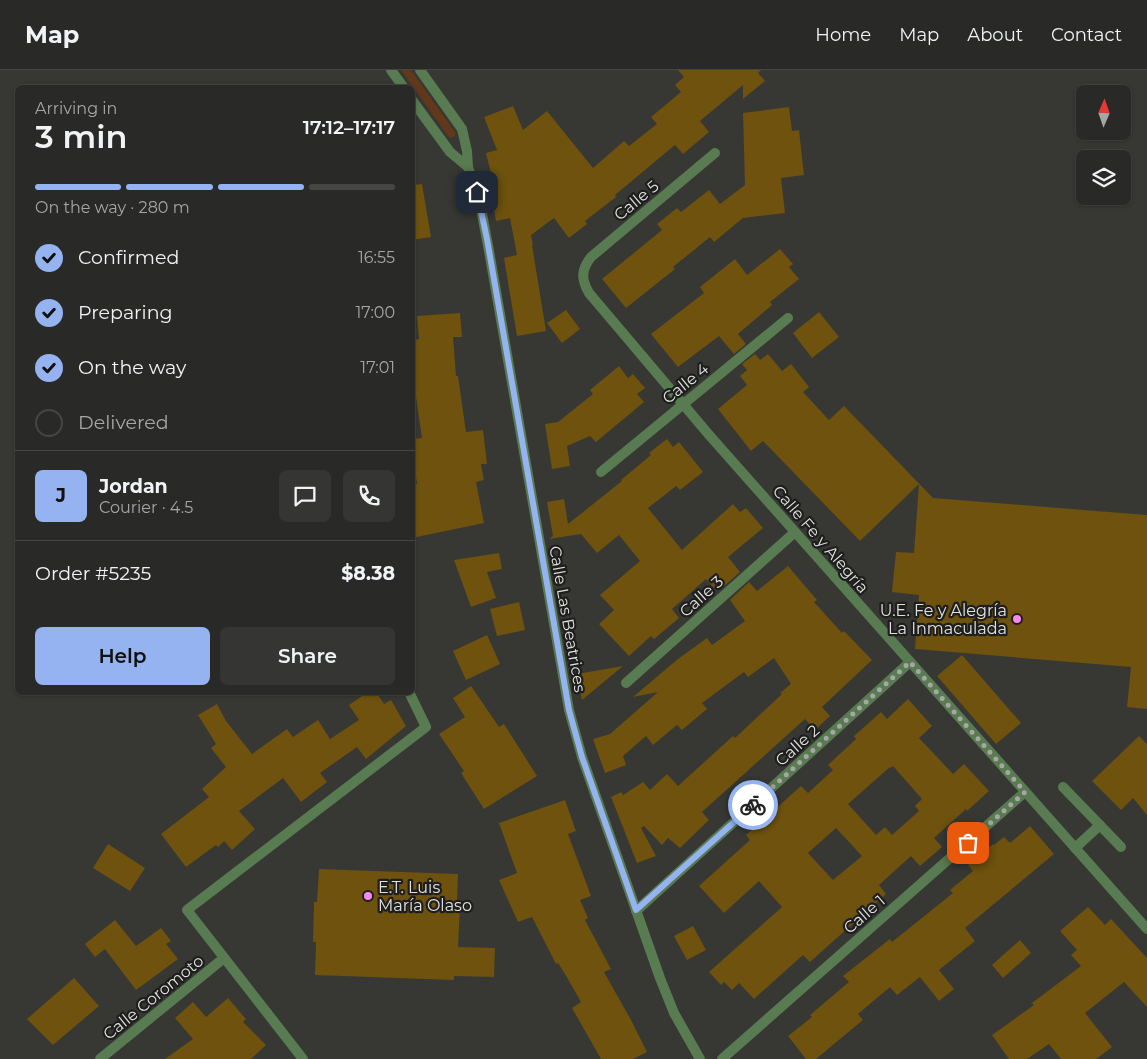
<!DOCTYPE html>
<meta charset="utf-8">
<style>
:root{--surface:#292927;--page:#353533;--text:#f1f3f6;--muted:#a5a6a7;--line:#454544;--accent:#95b2f1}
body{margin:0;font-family:Montserrat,sans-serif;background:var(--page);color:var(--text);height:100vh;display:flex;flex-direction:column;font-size:19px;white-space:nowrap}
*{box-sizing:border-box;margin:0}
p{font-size:16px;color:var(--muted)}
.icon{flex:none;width:28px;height:28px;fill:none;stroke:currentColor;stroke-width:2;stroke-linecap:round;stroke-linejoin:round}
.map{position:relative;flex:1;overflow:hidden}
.drawer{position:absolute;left:15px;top:15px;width:400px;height:610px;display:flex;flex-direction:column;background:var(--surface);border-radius:8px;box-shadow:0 1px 4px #0004,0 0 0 1px var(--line)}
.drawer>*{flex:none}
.needle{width:32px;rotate:2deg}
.buttons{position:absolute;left:1076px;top:15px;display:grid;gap:10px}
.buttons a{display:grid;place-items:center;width:55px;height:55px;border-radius:8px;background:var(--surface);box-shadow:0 1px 4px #0004,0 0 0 1px var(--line);font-size:25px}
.pin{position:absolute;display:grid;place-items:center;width:42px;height:42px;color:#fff;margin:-21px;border-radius:10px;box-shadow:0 2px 8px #0006}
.courier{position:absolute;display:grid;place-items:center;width:50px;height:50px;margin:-25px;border:4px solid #95b2f1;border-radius:50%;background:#fff;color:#222;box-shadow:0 1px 6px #0007}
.overview em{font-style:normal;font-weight:600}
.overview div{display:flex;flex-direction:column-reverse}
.overview{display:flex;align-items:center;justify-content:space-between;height:85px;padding:0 20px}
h1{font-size:32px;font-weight:600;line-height:38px}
.bar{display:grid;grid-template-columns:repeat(4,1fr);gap:8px 5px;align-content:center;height:60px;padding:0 20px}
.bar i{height:6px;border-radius:4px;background:var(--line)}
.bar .current{background:var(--accent)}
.bar p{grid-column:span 4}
.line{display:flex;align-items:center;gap:12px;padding:0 20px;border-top:1px solid var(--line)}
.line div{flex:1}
.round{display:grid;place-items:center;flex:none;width:52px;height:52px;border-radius:8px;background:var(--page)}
ol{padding:0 20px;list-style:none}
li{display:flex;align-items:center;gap:15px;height:55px}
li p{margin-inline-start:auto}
li .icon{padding:5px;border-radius:50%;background:var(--accent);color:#111;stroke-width:4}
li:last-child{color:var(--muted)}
li i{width:28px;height:28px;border:2px solid var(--line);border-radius:50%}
.cta{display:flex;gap:10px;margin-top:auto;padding:10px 20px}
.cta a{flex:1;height:58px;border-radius:8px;background:var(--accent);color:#111;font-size:20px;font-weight:600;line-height:58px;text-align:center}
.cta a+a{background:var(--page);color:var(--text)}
header{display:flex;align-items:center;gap:30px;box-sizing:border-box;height:70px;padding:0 25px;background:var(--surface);border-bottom:1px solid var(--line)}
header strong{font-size:24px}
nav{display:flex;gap:28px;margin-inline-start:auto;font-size:18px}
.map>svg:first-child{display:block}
</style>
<header>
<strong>Map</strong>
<nav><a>Home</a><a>Map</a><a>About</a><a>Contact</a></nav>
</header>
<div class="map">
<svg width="1147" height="989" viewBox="0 0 1147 989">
<rect width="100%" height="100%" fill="#373734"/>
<polygon fill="#613819" points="401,0 411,0 455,62 455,65 454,67 451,68 448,66"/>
<g fill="#6e520e" fill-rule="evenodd">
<polygon points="678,0 761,0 758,3 765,11 743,29 743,15 700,51 709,62 683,84 675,75 615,125 616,127 585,151 587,154 569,168 554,148 531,165 533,175 532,175 546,261 517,266 504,188 517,185 510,148 496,151 493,133 498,132 486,83 497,80 484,47 513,36 523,60 547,41 593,98 624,71 629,76 657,54 651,47 681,22 675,15 684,7"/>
<polygon points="789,37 792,61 799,60 804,105 781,108 785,143 743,148 714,172 710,167 673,197 675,199 626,238 602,209 662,160 657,154 677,138 681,142 709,120 720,134 745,115 743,43"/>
<polygon points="422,114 431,167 412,170 412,115"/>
<polygon points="780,179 793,194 789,197 799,209 770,232 772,235 738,264 746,274 734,284 719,266 678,297 651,264 704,223 700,217 735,189 747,205"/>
<polygon points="566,240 580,259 562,273 547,253"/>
<polygon points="819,242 839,267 812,288 793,263"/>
<polygon points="460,243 462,267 453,267 456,306 458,306 466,362 483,360 487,394 481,394 484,410 476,412 484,453 412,468 412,415 417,414 412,380 412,369 422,368 412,300 412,270 419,269 417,246"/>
<polygon points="755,284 760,290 768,284 782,301 791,294 809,317 803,322 829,350 844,336 933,428 1147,445 1147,639 1127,637 1131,597 915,579 919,525 892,522 896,482 914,483 919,414 860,471 763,371 751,381 718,339 747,315 740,306 747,300 742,294"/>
<polygon points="619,296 628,308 633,304 645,318 637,324 644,332 596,372 590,366 567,376 570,396 552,399 545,354 558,352 593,324 590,320"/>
<polygon points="667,369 673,377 679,372 703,402 680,420 676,416 648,438 682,480 733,434 740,442 746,438 763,458 728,487 740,502 722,518 719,514 714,518 706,509 672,539 679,548 654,569 651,566 629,586 599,554 614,540 600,525 640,491 619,465 597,483 581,464 549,469 553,466 547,432 564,429 568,454 622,411 621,410 651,385 649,383"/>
<polygon points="499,483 502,499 487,502 496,528 471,537 454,490"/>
<polygon points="788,496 817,530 814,532 842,563 844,561 872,590 822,637 830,646 815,660 805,649 702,742 709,750 680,778 668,768 662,775 644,756 641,758 656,786 637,793 611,727 621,722 623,725 643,712 650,720 667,704 678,716 733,666 735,668 782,624 780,623 791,614 774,588 748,607 744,602 702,633 707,639 682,660 677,655 653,675 646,666 623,686 626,695 605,703 593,669 610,664 658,622 633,627 678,589 707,568 712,575 745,551 730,530 749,512 757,521"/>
<polygon points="519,532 525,560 497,566 490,539"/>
<polygon points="487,565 500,594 466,610 453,581"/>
<polygon points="962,585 1021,653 996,674 937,606"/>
<polygon points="623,596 582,630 577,604"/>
<polygon points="471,616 499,657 504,654 537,706 484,739 461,703 464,701 439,664 465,647 453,628"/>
<polygon points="368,622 376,622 384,634 391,630 406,656 366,689 357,677 320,703 327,712 301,732 283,708 239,741 255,759 232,780 224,771 218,777 216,775 186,797 161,764 209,727 202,719 226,697 211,678 216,674 198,645 217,634 226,651 252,684 287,659 293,667 318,650 330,669 359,650 349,635"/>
<path d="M908,629L932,656L919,668L953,704L964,694L989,721L967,741L966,739L934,768L942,777L920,796L911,786L879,815L886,824L810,892L803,885L754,929L739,913L732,920L724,912L721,915L709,902L782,837L759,811L724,843L699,816L750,770L746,765L801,716L808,723L833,700L828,695L856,669L854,666L881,642L887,649ZM893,696L922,729L915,736L919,741L892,765L885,757L876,765L848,734L890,697L891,698ZM836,758L862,786L833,810L808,783Z"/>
<polygon points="1139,666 1147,674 1147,745 1133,728 1121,740 1092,711"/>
<polygon points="565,730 576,761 568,764 591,826 580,830 588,848 585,850 611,899 604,902 631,950 647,982 633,989 601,989 572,938 581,932 565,904 558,893 556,894 532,847 518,852 499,810 517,803 499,753"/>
<polygon points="1030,756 1054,784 965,858 975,871 939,900 954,919 939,931 920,907 897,925 890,917 858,944 863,950 816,989 806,989 788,966 812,947 810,945 849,912 843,906 890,869 892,872 953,823 950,820 973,801 968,795 993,774 994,775 1004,767 1010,773"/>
<polygon points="108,774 145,798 130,821 93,798"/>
<polygon points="319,799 458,804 457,836 460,836 458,877 495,878 494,907 454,906 454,910 315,905 316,872 313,872 314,832 317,832"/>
<polygon points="1088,837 1105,855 1111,849 1147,888 1147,937 1124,912 1085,943 1112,977 1096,989 1061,989 1049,974 1027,989 1009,989 992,965 1034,935 1032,933 1081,896 1071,885 1077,880 1060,861"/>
<polygon points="115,850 136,876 161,858 171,871 166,874 178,889 136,920 105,879 95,887 85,874"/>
<polygon points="693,856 706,880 687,890 674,866"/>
<polygon points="1020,870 1031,883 1003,908 992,895"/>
<polygon points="74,908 99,936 53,975 27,949"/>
<polygon points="228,928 246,949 243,952 266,975 251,989 165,989 193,969 175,948 193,932 206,947"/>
</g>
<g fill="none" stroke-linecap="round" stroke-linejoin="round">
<g stroke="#587b51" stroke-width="10">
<polyline points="1063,717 1121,777"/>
<polyline points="1075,778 1100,755"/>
</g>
<g stroke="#587b51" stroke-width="10">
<polyline points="391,0 404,18"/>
<polyline points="420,0 462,59 467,81 468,97 480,133 489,181 569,640 582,687 660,908 674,943 700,989"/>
<polyline points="412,30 450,82 468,97"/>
<path d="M715,83L591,187C581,200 581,209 589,223L710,366L1147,859"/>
<polyline points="601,402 788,248"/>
<polyline points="626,613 795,462"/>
<polyline points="636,841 910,592"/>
<polyline points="100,989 224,888"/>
<polyline points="303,989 187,840 426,657 409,622"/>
<polyline points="722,989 1025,722"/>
</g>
</g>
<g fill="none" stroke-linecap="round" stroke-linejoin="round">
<polyline stroke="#a6a6a4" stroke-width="5" stroke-dasharray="0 9" points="753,735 910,592 1025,722 968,773"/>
<polyline stroke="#95b2f1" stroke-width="6" points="477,122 487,169 569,640 582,687 636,840 753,735"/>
</g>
<g fill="#f788ec" stroke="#1e1e1d" stroke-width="2">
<circle cx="1017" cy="549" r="5"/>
<circle cx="368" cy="826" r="5"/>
</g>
<g text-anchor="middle" stroke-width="4.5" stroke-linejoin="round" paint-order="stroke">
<g font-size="16" fill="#e1e1e0" stroke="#1e1e1d">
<text transform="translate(636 130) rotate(-40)" y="6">Calle 5</text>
<text transform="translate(685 313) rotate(-39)" y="6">Calle 4</text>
<text transform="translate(821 469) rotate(49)" y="6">Calle Fe y Alegría</text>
<text transform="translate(701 526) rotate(-42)" y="6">Calle 3</text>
<text transform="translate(568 549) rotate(80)" y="6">Calle Las Beatrices</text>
<text transform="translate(797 675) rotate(-42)" y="6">Calle 2</text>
<text transform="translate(864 844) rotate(-41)" y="6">Calle 1</text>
<text transform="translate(153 927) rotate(-39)" y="6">Calle Coromoto</text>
</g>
<g font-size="16" fill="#e1e1e0" stroke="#1e1e1d" text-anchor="end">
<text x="1007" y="546">U.E. Fe y Alegría<tspan x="1007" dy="18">La Inmaculada</tspan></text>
<text x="378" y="823" text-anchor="start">E.T. Luis<tspan x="378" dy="18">María Olaso</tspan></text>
</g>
</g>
</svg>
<div class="buttons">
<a><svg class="needle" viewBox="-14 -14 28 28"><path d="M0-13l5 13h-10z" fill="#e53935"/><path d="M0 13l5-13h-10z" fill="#a5a6a7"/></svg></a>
<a><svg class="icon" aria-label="layers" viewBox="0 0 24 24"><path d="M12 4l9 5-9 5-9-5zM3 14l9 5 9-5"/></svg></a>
</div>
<div class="pin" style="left:968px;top:773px;background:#ea580c"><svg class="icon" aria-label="bag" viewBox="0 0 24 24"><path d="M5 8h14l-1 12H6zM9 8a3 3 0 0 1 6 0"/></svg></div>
<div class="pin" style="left:477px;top:122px;background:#1f2937"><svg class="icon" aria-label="home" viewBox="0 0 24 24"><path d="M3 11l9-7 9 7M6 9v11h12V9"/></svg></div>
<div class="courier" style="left:753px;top:735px"><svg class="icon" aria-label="bike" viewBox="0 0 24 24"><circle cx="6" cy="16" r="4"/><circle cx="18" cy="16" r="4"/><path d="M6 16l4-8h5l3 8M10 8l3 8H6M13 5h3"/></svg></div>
<section class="drawer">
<div class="overview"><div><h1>3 min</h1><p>Arriving in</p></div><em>17:12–17:17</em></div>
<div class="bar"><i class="current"></i><i class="current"></i><i class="current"></i><i></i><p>On the way · 280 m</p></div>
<ol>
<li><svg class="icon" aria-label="check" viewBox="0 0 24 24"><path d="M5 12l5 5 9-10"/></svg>Confirmed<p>16:55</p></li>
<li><svg class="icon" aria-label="check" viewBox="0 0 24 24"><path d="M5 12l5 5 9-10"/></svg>Preparing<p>17:00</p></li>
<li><svg class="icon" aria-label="check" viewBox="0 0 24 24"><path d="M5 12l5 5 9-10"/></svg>On the way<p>17:01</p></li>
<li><i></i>Delivered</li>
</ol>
<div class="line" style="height:90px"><b class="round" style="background:var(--accent);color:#111">J</b><div><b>Jordan</b><p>Courier · 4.5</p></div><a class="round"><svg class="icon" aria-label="chat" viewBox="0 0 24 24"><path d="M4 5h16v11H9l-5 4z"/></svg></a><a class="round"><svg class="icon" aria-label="phone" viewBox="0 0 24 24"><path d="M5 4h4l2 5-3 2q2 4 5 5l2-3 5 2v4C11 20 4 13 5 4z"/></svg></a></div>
<div class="line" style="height:65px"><div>Order #5235</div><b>$8.38</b></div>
<div class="cta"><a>Help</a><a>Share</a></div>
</section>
</div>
